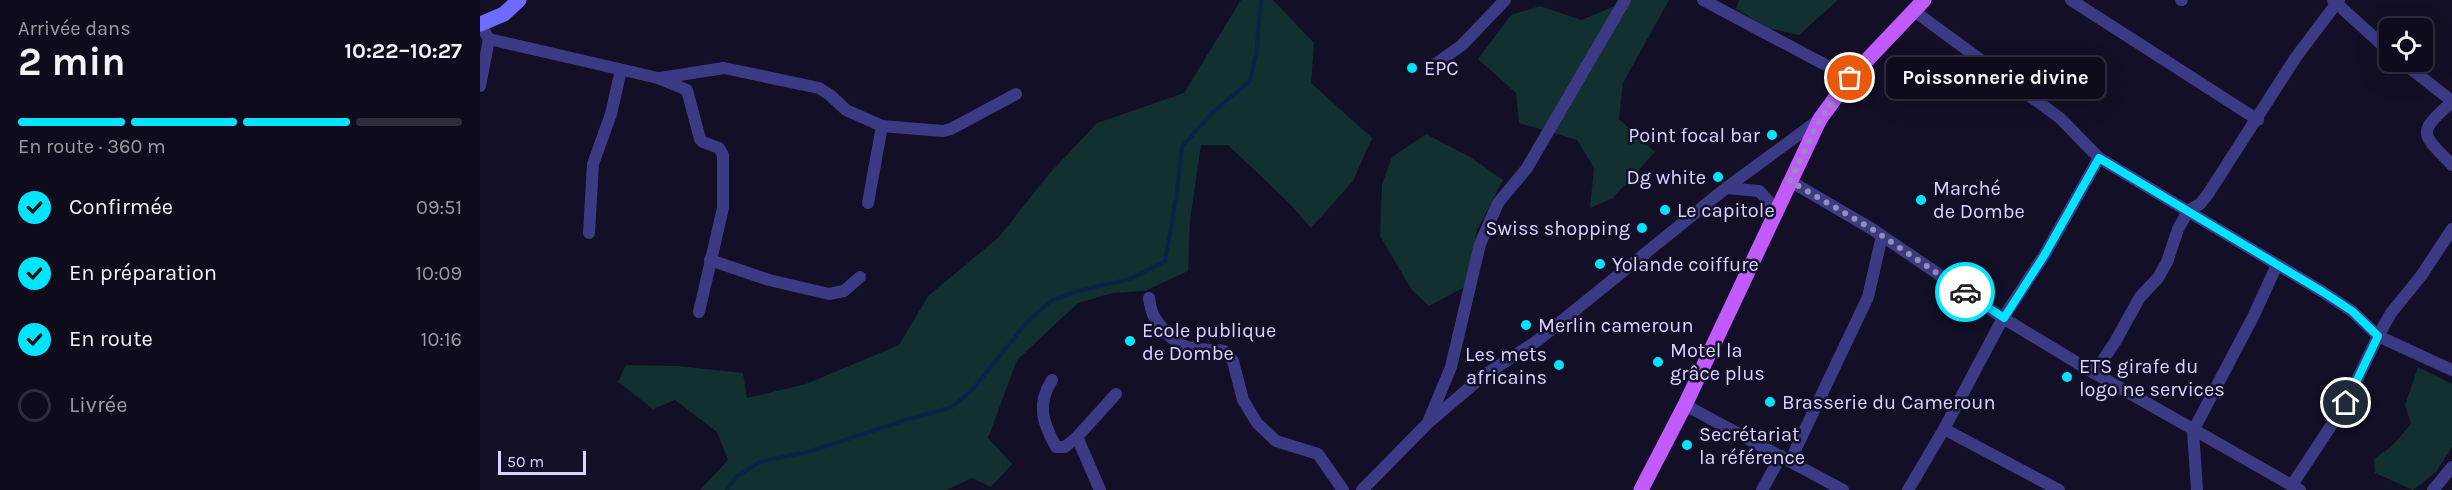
<!DOCTYPE html>
<html lang="fr">
<meta charset="utf-8">
<style>
:root{--surface:#0e0b1c;--page:#171425;--text:#f1f3f6;--muted:#9b9ba3;--line:#2e2b3b;--accent:#00e5ff}
body{margin:0;font-family:Karla,sans-serif;background:var(--page);color:var(--text);height:100vh;display:flex;flex-direction:column;font-size:22px;white-space:nowrap}
*{box-sizing:border-box;margin:0}
p{font-size:20px;color:var(--muted)}
.icon{flex:none;width:33px;height:33px;fill:none;stroke:currentColor;stroke-width:2;stroke-linecap:round;stroke-linejoin:round}
.map{position:relative;flex:1;overflow:hidden}
.sheet{display:flex;flex-direction:column;background:var(--surface);width:480px}
.sheet>*{flex:none}
.fabs{position:absolute;left:1899px;top:18px;display:grid;gap:12px}
.fabs a{display:grid;place-items:center;width:54px;height:54px;border-radius:9px;background:var(--surface);box-shadow:0 6px 24px #0002,0 0 0 2px var(--line);font-size:30px}
.scale{position:absolute;left:18px;bottom:15px;width:88px;box-sizing:border-box;padding-left:6px;border:3px solid #d9d4ff;border-top:0;font-size:16px;line-height:21px;white-space:nowrap;color:#d9d4ff;-webkit-text-stroke:4px #130f26;paint-order:stroke}
.pin{position:absolute;display:grid;place-items:center;width:51px;height:51px;color:#fff;margin:-26px;border:3px solid #fff;border-radius:50%;box-shadow:0 2px 6px #0007}
.courier{position:absolute;display:grid;place-items:center;width:60px;height:60px;margin:-30px;border:4px solid #00e5ff;border-radius:50%;background:#fff;color:#222;box-shadow:0 2px 8px #0007}
.bubble{position:absolute;height:42px;border-radius:9px;background:var(--surface);box-shadow:0 6px 24px #0002,0 0 0 2px var(--line);font-size:20px;font-weight:700;line-height:42px;text-align:center}
.overview em{font-style:normal;font-weight:700}
.overview div{display:flex;flex-direction:column-reverse}
.overview{display:flex;align-items:center;justify-content:space-between;height:102px;padding:0 18px}
h1{font-size:39px;font-weight:700;line-height:45px}
.bar{display:grid;grid-template-columns:repeat(4,1fr);gap:9px 6px;align-content:center;height:72px;padding:0 18px}
.bar i{height:8px;border-radius:4px;background:var(--line)}
.bar .on{background:var(--accent)}
.bar p{grid-column:span 4}
ol{padding:0 18px;list-style:none}
li{display:flex;align-items:center;gap:18px;height:66px}
li p{margin-inline-start:auto}
li .icon{padding:6px;border-radius:50%;background:var(--accent);color:#111;stroke-width:4}
li:last-child{color:var(--muted)}
li i{width:33px;height:33px;border:3px solid var(--line);border-radius:50%}
main{display:flex;flex:1;min-height:0}
.map>svg:first-child{display:block}
</style>
<main>
<section class="sheet">
<div class="overview"><div><h1>2 min</h1><p>Arrivée dans</p></div><em>10:22–10:27</em></div>
<div class="bar"><i class="on"></i><i class="on"></i><i class="on"></i><i></i><p>En route · 360 m</p></div>
<ol>
<li><svg class="icon" aria-label="check" viewBox="0 0 24 24"><path d="M5 12l5 5 9-10"/></svg>Confirmée<p>09:51</p></li>
<li><svg class="icon" aria-label="check" viewBox="0 0 24 24"><path d="M5 12l5 5 9-10"/></svg>En préparation<p>10:09</p></li>
<li><svg class="icon" aria-label="check" viewBox="0 0 24 24"><path d="M5 12l5 5 9-10"/></svg>En route<p>10:16</p></li>
<li><i></i>Livrée</li>
</ol>
</section>
<div class="map">
<svg width="1972" height="490" viewBox="0 0 1972 490">
<rect width="100%" height="100%" fill="#130f26"/>
<g fill="#12302f">
<polygon points="761,0 793,0 834,43 831,83 892,138 873,181 831,228 808,202 748,145 721,145 710,220 708,271 665,291 633,293 598,303 537,360 508,438 532,464 511,487 492,478 467,490 220,490 248,460 237,432 195,400 173,409 138,382 146,365 198,366 263,373 267,398 326,384 419,345 448,296 519,237 569,174 617,123 704,93"/>
<polygon points="1150,0 1189,0 1143,83 1139,119 1175,152 1133,198 1110,208 1114,168 1097,140 1039,123 1036,93 998,59 1031,15 1060,6 1101,20"/>
<polygon points="1259,0 1358,0 1319,35 1288,28 1256,9"/>
<polygon points="946,134 990,157 1023,180 997,230 985,287 949,306 932,290 900,236 902,184 912,157"/>
<polygon points="1938,367 1972,384 1972,447 1956,472 1933,490 1895,473 1894,459 1912,446 1931,424 1925,405"/>
</g>
<g fill="none" stroke-linecap="round" stroke-linejoin="round">
<polyline stroke="#0c2248" stroke-width="4" points="247,490 257,476 280,462 331,451 426,420 472,407 493,389 547,322 572,300 598,291 650,279 685,261 696,199 702,147 733,112 770,81 776,56 781,0"/>
<g stroke="#3d3a85" stroke-width="12">
<polyline points="1223,0 1370,78"/>
<polyline points="1591,0 1778,120"/>
<polyline points="1701,0 1702,0"/>
<polyline points="1853,0 1910,52"/>
<polyline points="1434,11 1580,118 1619,158 1843,292 1872,311 1898,336 1866,403 1812,485"/>
<polyline points="0,24 9,39 178,78 207,90 220,139 223,142 239,148 243,155 243,208 219,312"/>
<polyline points="1922,62 1972,101"/>
<polyline points="957,63 982,45 1025,0"/>
<polyline points="180,78 244,68 339,88 350,95 366,110 402,126 388,203"/>
<polyline points="0,86 9,39"/>
<path d="M1972,102C1937,133 1940,132 1972,165"/>
<polyline points="402,126 463,131 471,129 536,94"/>
<polyline points="1310,181 1392,229 1523,318 1614,373 1820,490"/>
<polyline points="1246,188 1279,191 1297,210"/>
<polyline points="1972,229 1941,276 1911,313 1898,336 1972,370"/>
<polyline points="109,233 113,164 131,114 141,70"/>
<polyline points="230,260 289,280 349,294 364,291 380,277"/>
<path d="M669,298C672,316 673,316 684,330C703,353 717,348 744,351L753,361L763,400L777,423L796,441L838,454L863,490"/>
<polyline points="1614,373 1635,342 1660,297 1678,278 1687,262 1698,229 1708,211 1720,204 1728,194 1816,57 1859,0"/>
<path d="M572,380C556,405 563,423 576,447H585L597,437"/>
<polyline points="1205,405 1363,490"/>
<polyline points="949,420 971,367 1000,244 1018,203 1047,168 1145,0"/>
<polyline points="1464,429 1579,490"/>
<polyline points="1310,461 1388,297 1402,236"/>
<polyline points="620,490 597,437 636,394"/>
<polyline points="882,490 947,424 1003,376 1057,341 1246,188 1340,119"/>
<polyline points="1282,490 1301,456"/>
<polyline points="1428,490 1464,429 1523,318 1565,254 1619,158"/>
<polyline points="1717,490 1713,431 1773,317 1797,265"/>
<polyline points="1953,490 1972,467"/>
</g>
<polyline stroke="#6f6bff" stroke-width="15" points="0,24 24,14 39,0"/>
<polyline stroke="#c25bff" stroke-width="15" points="1161,490 1205,405 1340,119 1370,78 1444,0"/>
</g>
<g fill="none" stroke-linecap="round" stroke-linejoin="round">
<polyline stroke="#948fb3" stroke-width="6" stroke-dasharray="0 10.8" points="1370,78 1340,119 1310,181 1392,229 1485,292"/>
<polyline stroke="#00e5ff" stroke-width="8" points="1485,292 1524,318 1565,254 1619,158 1843,292 1872,311 1898,336 1866,403"/>
</g>
<g fill="#00e5ff" stroke="#130f26" stroke-width="2">
<circle cx="932" cy="68" r="6"/>
<circle cx="1292" cy="135" r="6"/>
<circle cx="1238" cy="177" r="6"/>
<circle cx="1441" cy="200" r="6"/>
<circle cx="1185" cy="210" r="6"/>
<circle cx="1162" cy="228" r="6"/>
<circle cx="1120" cy="264" r="6"/>
<circle cx="1046" cy="325" r="6"/>
<circle cx="650" cy="341" r="6"/>
<circle cx="1178" cy="362" r="6"/>
<circle cx="1079" cy="365" r="6"/>
<circle cx="1587" cy="377" r="6"/>
<circle cx="1290" cy="402" r="6"/>
<circle cx="1207" cy="445" r="6"/>
</g>
<g text-anchor="middle" stroke-width="5" stroke-linejoin="round" paint-order="stroke">
<g font-size="20" fill="#d9d4ff" stroke="#130f26" text-anchor="start">
<text x="944" y="75">EPC</text>
<text x="1280" y="142" text-anchor="end">Point focal bar</text>
<text x="1226" y="184" text-anchor="end">Dg white</text>
<text x="1453" y="195">Marché<tspan x="1453" dy="23">de Dombe</tspan></text>
<text x="1197" y="217">Le capitole</text>
<text x="1150" y="235" text-anchor="end">Swiss shopping</text>
<text x="1132" y="271">Yolande coiffure</text>
<text x="1058" y="332">Merlin cameroun</text>
<text x="662" y="337">Ecole publique<tspan x="662" dy="23">de Dombe</tspan></text>
<text x="1190" y="357">Motel la<tspan x="1190" dy="23">grâce plus</tspan></text>
<text x="1067" y="361" text-anchor="end">Les mets<tspan x="1067" dy="23">africains</tspan></text>
<text x="1599" y="373">ETS girafe du<tspan x="1599" dy="23">logo ne services</tspan></text>
<text x="1302" y="409">Brasserie du Cameroun</text>
<text x="1219" y="441">Secrétariat<tspan x="1219" dy="23">la référence</tspan></text>
</g>
</g>
</svg>
<div class="fabs">
<a><svg class="icon" aria-label="locate" viewBox="0 0 24 24"><circle cx="12" cy="12" r="6"/><path d="M12 2v4M12 18v4M2 12h4M18 12h4"/></svg></a>
</div>
<div class="scale">50 m</div>
<div class="pin" style="left:1370px;top:78px;background:#ea580c"><svg class="icon" aria-label="bag" viewBox="0 0 24 24"><path d="M5 8h14l-1 12H6zM9 8a3 3 0 0 1 6 0"/></svg></div>
<div class="pin" style="left:1866px;top:403px;background:#1f2937"><svg class="icon" aria-label="home" viewBox="0 0 24 24"><path d="M3 11l9-7 9 7M6 9v11h12V9"/></svg></div>
<div class="courier" style="left:1485px;top:292px"><svg class="icon" aria-label="car" viewBox="0 0 24 24"><path d="M5 17H2v-5l4-1 3-4h7l3 4 3 1v5h-3M9 17h6M6 11h13"/><circle cx="7" cy="17" r="2"/><circle cx="17" cy="17" r="2"/></svg></div>
<div class="bubble" style="left:1406px;top:57px;width:219px">Poissonnerie divine</div>
</div>
</main>
